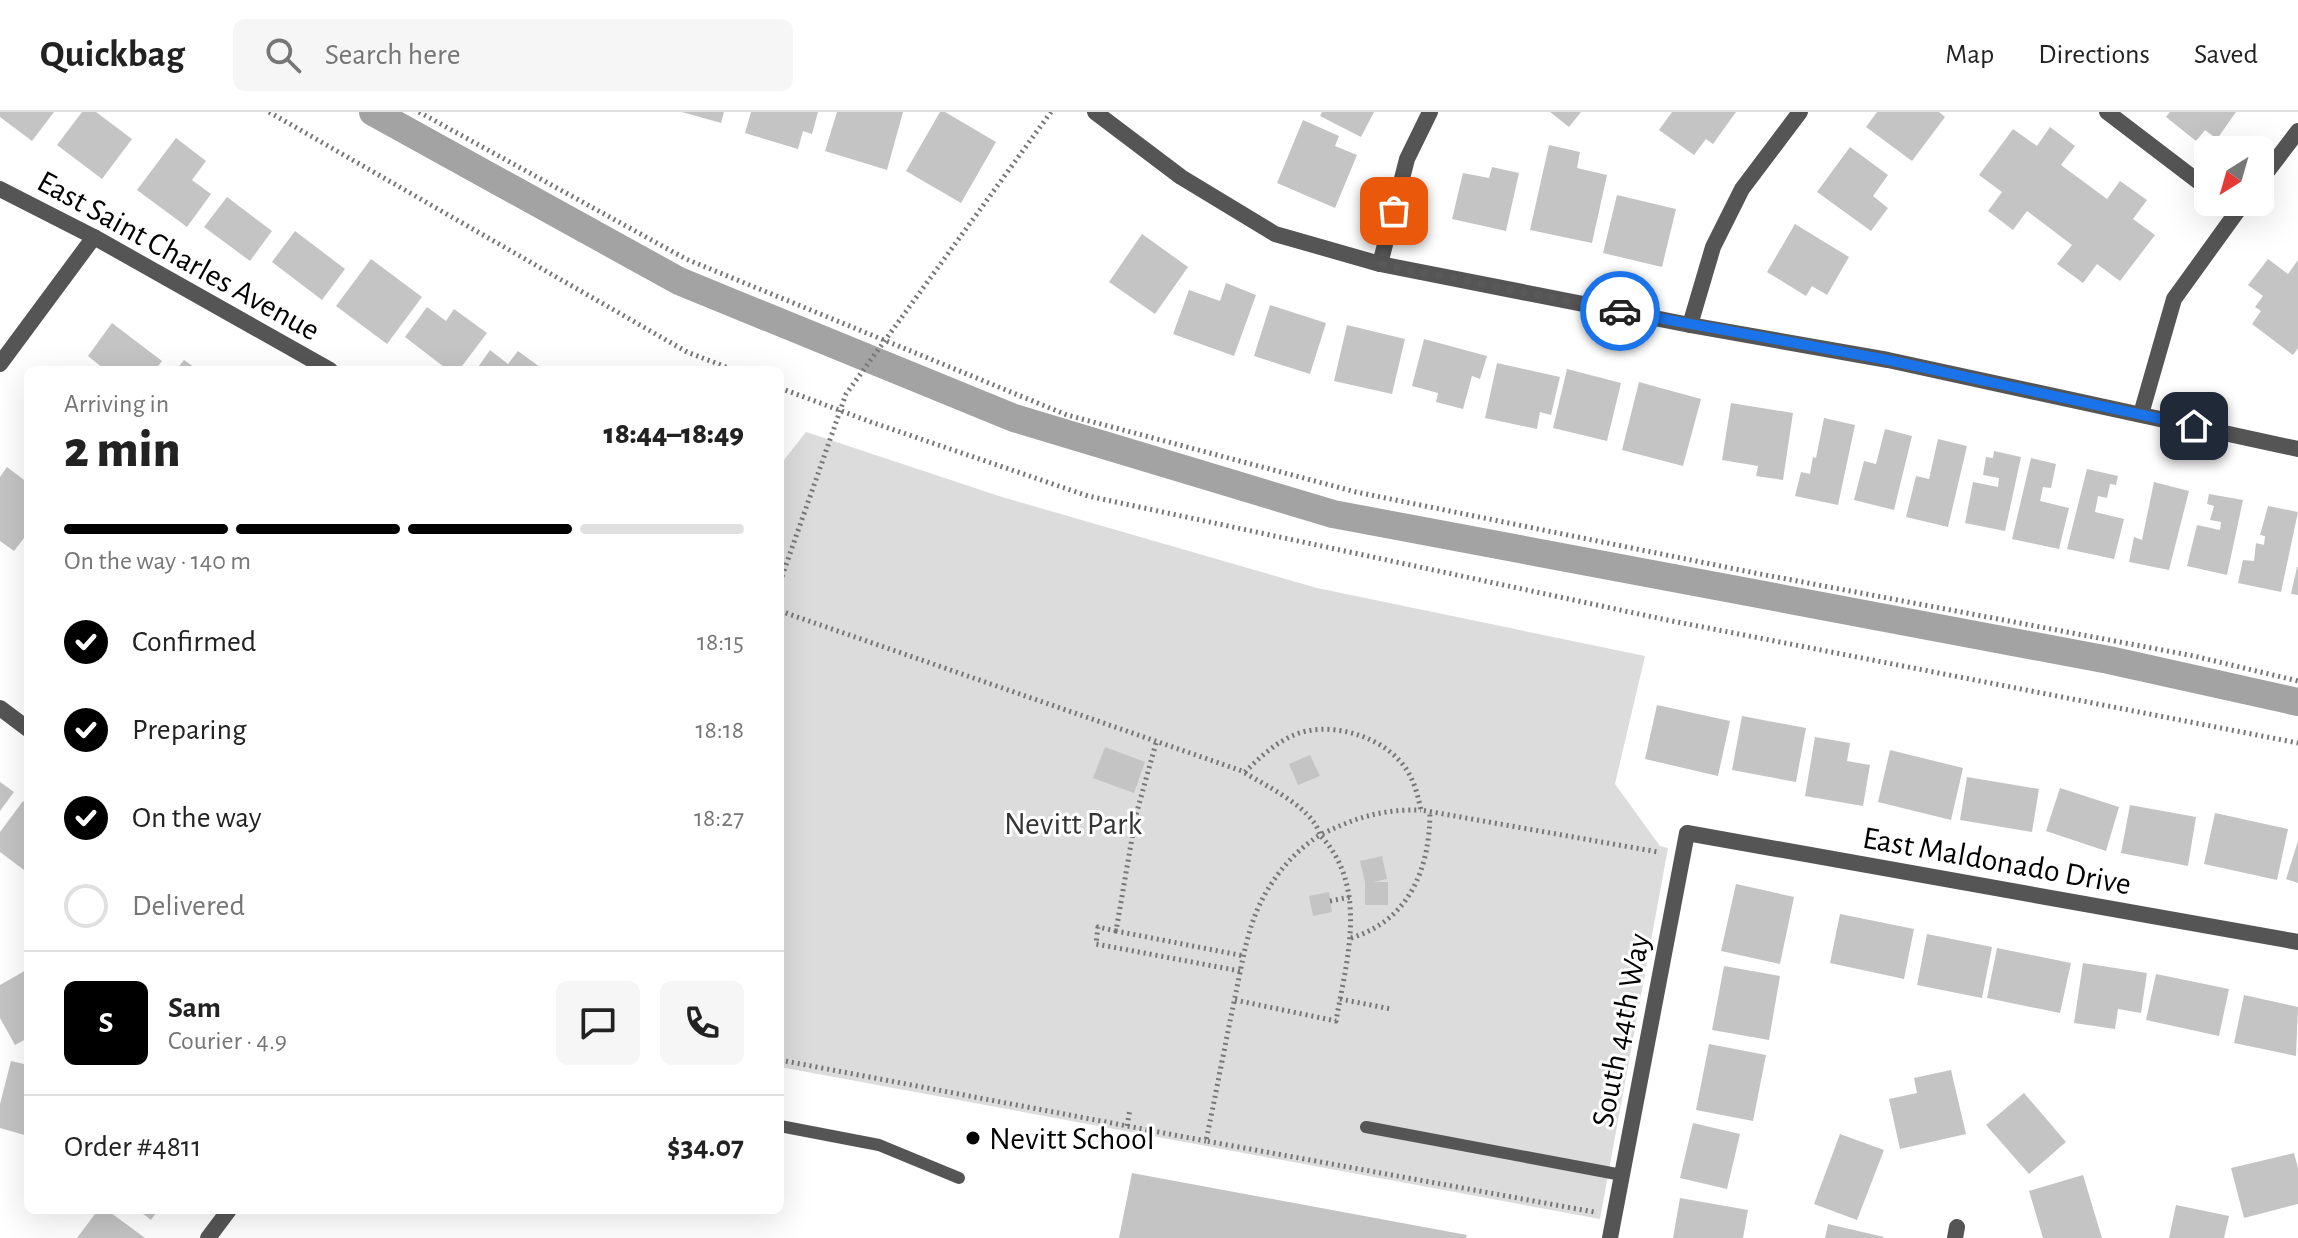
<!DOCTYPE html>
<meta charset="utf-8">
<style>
:root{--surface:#fff;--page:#f6f6f6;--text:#222;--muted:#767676;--line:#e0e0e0;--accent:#000}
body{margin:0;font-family:"Alegreya Sans",sans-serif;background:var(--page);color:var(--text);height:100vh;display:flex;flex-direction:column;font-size:30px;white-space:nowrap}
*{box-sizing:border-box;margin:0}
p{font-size:26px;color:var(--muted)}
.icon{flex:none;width:44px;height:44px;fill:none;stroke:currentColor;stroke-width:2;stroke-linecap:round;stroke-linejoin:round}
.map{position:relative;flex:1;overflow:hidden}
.side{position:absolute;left:24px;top:254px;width:760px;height:848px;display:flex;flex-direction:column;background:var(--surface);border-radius:12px;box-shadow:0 8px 32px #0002}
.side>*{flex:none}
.needle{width:52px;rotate:217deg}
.fabs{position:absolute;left:2194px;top:24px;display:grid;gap:16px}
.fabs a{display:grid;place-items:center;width:80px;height:80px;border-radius:12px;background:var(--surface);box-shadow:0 8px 32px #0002;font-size:40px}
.pin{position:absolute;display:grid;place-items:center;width:68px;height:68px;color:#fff;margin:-34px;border-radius:16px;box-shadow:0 4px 12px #0006}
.courier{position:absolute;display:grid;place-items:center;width:80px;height:80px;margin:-40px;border:6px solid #1a73e8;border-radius:50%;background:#fff;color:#222;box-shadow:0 2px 10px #0007}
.overview em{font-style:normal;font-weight:800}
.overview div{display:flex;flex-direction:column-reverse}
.overview{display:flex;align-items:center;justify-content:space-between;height:136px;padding:0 40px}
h1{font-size:52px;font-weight:800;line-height:60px}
.bar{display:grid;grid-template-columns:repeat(4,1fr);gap:12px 8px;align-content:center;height:96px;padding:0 40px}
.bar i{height:10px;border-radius:6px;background:var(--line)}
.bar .current{background:var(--accent)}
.bar p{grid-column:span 4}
.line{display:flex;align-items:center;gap:20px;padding:0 40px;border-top:2px solid var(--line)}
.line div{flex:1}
.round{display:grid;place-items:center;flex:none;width:84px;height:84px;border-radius:12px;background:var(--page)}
ol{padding:0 40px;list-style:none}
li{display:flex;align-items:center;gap:24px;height:88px}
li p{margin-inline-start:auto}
li .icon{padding:8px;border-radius:50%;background:var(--accent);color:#fff;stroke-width:4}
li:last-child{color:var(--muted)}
li i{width:44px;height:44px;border:4px solid var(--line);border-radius:50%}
header{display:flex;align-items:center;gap:48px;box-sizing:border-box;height:112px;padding:0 40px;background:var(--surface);border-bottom:2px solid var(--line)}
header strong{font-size:38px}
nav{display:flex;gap:44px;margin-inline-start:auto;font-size:28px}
.search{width:560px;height:72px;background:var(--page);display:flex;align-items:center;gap:20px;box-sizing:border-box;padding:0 28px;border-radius:12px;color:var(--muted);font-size:30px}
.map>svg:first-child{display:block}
</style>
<header>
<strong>Quickbag</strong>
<div class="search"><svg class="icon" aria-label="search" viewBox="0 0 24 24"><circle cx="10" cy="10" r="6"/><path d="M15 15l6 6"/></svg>Search here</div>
<nav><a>Map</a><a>Directions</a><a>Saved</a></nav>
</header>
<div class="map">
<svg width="2298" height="1126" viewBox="0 0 2298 1126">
<rect width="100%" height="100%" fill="#fff"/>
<polygon fill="#dcdcdc" points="806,320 1002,385 1317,476 1645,544 1615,672 1660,734 1668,736 1600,1107 780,955 780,353"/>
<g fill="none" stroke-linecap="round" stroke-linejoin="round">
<polyline stroke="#a3a3a3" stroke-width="28" points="373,0 679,169 1014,306 1333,402 2109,548 2298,590"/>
</g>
<g fill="#c4c4c4">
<polygon points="0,0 54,0 32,29 0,5"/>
<polygon points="82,0 96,0 132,27 102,67 57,33"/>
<polygon points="682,0 724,0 721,11"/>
<polygon points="751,0 818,0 812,22 803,19 798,37 745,21"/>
<polygon points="837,0 903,0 887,58 825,39"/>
<polygon points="940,0 945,0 996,30 961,91 906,59"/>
<polygon points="1322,0 1374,0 1361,25 1320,4"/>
<polygon points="1550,0 1581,0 1569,15"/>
<polygon points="1672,0 1736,0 1713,32 1706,27 1694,43 1659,18"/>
<polygon points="1877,0 1939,0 1945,5 1912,49 1866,15"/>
<polygon points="2170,0 2236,0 2217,27 2205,18 2196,29 2166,5"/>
<polygon points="1303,8 1339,24 1335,34 1357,43 1335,96 1277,71"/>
<polygon points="2050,15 2075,34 2061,53 2107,87 2120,69 2147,88 2133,107 2155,123 2120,169 2097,152 2083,171 2057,152 2072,133 2027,99 2013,118 1988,99 2002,80 1979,63 2013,17 2037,34"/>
<polygon points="176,26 206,49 192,68 211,82 187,115 137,78"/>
<polygon points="1549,33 1580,40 1577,56 1607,63 1592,131 1530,118"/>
<polygon points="1850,35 1888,63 1873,84 1888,96 1871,119 1817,80"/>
<polygon points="1492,55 1519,61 1506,119 1452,107 1463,61 1489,66"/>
<polygon points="1617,83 1676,97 1662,155 1603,141"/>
<polygon points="227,85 272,119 250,149 204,115"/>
<polygon points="1795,112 1849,145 1827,183 1812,174 1806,184 1767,160"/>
<polygon points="295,119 345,157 322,188 272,150"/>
<polygon points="1142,122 1188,155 1155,202 1109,170"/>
<polygon points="371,147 422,185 387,232 336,194"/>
<polygon points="2268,147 2288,162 2298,148 2298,236 2293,243 2252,212 2261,199 2255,195 2263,184 2248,173"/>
<polygon points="1226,171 1256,183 1234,244 1173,222 1189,178 1220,189"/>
<polygon points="1270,193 1326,211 1310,262 1254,244"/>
<polygon points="427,195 446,209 454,197 487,221 459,258 448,258 405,225"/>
<polygon points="112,211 162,249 155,258 102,258 103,256 88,244"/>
<polygon points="1347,213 1405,227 1392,282 1334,269"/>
<polygon points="1424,227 1487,244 1480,267 1472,264 1463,297 1436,290 1438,281 1412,274"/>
<polygon points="490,238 508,252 518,239 544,258 476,258"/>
<polygon points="184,248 198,258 176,258"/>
<polygon points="1497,251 1560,265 1551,303 1540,300 1537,317 1485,306"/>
<polygon points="1567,257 1621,271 1607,329 1553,316"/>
<polygon points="1639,270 1701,287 1683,354 1622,338"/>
<polygon points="1731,291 1793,301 1783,368 1756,364 1758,354 1722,348"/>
<polygon points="1824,306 1855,313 1838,393 1795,384 1801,360 1810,362 1813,345 1816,346"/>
<polygon points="1885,317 1912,324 1894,398 1854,388 1864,349 1876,352"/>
<polygon points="1938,327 1967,334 1948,415 1906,405 1916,364 1929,367"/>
<polygon points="1994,339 2021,345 2005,419 1965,411 1973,370 1998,375 1999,366 1983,363 1986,345 1993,346"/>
<polygon points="2031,346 2056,352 2051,376 2043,375 2040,389 2069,396 2059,437 2012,427"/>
<polygon points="7,355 28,371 28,421 14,439 0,429 0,365"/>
<polygon points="2087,357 2118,364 2116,373 2110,372 2107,386 2098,384 2095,400 2124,407 2114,447 2067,437"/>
<polygon points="2154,370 2189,379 2169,458 2129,450 2134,425 2142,428"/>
<polygon points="2209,382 2243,388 2227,463 2187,454 2197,413 2220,418 2221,410 2210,408 2214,394 2207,392"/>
<polygon points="2268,394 2298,400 2281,480 2238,471 2243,448 2254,449 2256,431 2264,433 2265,424 2260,423"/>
<polygon points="2297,455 2298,455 2298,483 2291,482"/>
<polygon points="1657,593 1730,609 1718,664 1645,647"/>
<polygon points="1742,604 1806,616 1796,670 1732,658"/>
<polygon points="1815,625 1850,631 1847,649 1870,653 1863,694 1805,684"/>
<polygon points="1105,635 1145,650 1134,681 1093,666"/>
<polygon points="1890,638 1963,656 1951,708 1878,690"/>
<polygon points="1310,643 1320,664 1298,673 1289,652"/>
<polygon points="1967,665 2039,677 2032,720 1960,708"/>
<polygon points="0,670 14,680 0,699"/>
<polygon points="2060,676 2119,695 2106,739 2046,719"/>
<polygon points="23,689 28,693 28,761 0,740 0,720"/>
<polygon points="2130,693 2196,705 2188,754 2121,741"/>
<polygon points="2215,701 2288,717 2277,768 2204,752"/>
<polygon points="2298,729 2298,771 2286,767"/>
<polygon points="1382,744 1387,767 1373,770 1388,770 1388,793 1365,793 1365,770 1360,749"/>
<polygon points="1736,772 1794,785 1780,852 1721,839"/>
<polygon points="1329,780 1332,800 1313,804 1309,784"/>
<polygon points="1840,802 1914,817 1904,867 1830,851"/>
<polygon points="1927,822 1992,835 1982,886 1917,873"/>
<polygon points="1997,836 2071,851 2060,901 1987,886"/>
<polygon points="2083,851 2147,861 2141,901 2118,897 2115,917 2074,911"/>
<polygon points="1724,854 1780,864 1769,928 1712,918"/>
<polygon points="28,857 28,926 15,933 0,906 0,873"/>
<polygon points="2156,862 2229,877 2219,924 2146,908"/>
<polygon points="2244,883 2298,895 2296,944 2234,931"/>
<polygon points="1709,932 1766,943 1753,1009 1696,998"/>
<polygon points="11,949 28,953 28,1024 0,1016 0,992"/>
<polygon points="1951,958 1966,1022 1900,1037 1889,987 1917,981 1914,966"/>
<polygon points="2024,981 2066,1030 2029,1062 1986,1013"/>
<polygon points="1693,1011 1740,1022 1727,1077 1680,1066"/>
<polygon points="1840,1022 1884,1038 1857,1108 1814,1092"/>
<polygon points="2294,1041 2298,1056 2298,1092 2244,1106 2231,1056"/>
<polygon points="1132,1061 1467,1123 1466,1126 1119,1126"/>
<polygon points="2083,1063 2102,1126 2043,1126 2029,1079"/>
<polygon points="1680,1086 1748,1098 1743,1126 1673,1126"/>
<polygon points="2176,1093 2229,1104 2224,1126 2169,1126"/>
<polygon points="98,1098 107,1098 145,1126 77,1126"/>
<polygon points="138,1098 158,1098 151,1108"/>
<polygon points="1828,1112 1884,1125 1883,1126 1825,1126"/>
</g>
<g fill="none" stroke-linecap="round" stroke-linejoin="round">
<g stroke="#777" stroke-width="5" stroke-dasharray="2 4" stroke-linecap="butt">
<polyline points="269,0 687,240 734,258"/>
<polyline points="419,0 686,147 1067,303 1356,380 1755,461 2194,544 2298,569"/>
<polyline points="780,276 871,310 1088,384 1667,508 2298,631"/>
<polyline points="780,470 846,282 1051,0"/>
<path d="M780,499L1245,660C1259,646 1275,631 1294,623C1327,609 1374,622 1398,647C1412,661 1417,679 1421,698L1658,740"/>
<polyline points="1156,631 1136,703 1116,819 1244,844"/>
<path d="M1245,661C1268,675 1313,696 1320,723C1354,706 1382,697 1421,698"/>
<polyline points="1330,789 1350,785"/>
<polyline points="1116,819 1098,815 1096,832 1240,859"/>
<path d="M1351,826C1410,808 1430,756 1430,699"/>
<polyline points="1340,887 1391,897"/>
<path d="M1235,888L1336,909C1347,846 1369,775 1320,723C1296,738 1276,761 1263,786C1247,815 1242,853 1235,885C1225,933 1216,981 1206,1029L1594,1100"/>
<polyline points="780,948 1206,1029"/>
<polyline points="1127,1014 1130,997"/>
</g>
<g stroke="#555" stroke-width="12">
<polyline points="780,1014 879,1033 959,1066"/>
<polyline points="1366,1015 1622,1063"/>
</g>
<g stroke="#555" stroke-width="16">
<polyline points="2107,0 2208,77"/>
<polyline points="2260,69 2298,19"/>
<polyline points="0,77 94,125 330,258"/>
<polyline points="1380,152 1407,47 1430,0"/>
<polyline points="1690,213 1713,135 1742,77 1800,0"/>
<polyline points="0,252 94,125"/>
<polyline points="2141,302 2174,187 2244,90"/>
<polyline points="0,596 28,617"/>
<polyline points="208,1126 229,1098"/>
<polyline points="1610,1126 1687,721 2298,830"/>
<polyline points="1955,1126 1957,1115"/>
</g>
<polyline stroke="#555" stroke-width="16" points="1095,0 1181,65 1275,122 1380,152 1690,213 1888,248 2298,337"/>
</g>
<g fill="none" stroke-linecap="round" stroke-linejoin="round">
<polyline stroke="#595959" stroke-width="8" stroke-dasharray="0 14.4" points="1394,99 1380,152 1620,199"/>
<polyline stroke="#1a73e8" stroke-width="10" points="1620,199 1888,248 2194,314"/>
</g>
<circle fill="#000" stroke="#fff" stroke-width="3" cx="973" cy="1026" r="8"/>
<g text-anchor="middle" stroke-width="6" stroke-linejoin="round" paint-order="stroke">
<g font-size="32" fill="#000" stroke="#fff">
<text transform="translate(179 143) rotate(29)" y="11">East Saint Charles Avenue</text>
<text transform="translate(1997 748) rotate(10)" y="11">East Maldonado Drive</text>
<text transform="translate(1620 918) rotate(-79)" y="11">South 44th Way</text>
</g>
<g font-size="32" fill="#333" stroke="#fff">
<text x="1073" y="722">Nevitt Park</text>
</g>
<g font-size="32" fill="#000" stroke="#fff" text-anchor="start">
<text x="989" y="1037">Nevitt School</text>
</g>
</g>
</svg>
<div class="fabs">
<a><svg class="needle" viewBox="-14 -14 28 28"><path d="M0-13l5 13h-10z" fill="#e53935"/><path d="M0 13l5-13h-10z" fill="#767676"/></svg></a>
</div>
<div class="pin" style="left:1394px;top:99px;background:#ea580c"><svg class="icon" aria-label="bag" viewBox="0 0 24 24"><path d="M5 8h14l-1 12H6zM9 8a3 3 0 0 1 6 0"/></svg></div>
<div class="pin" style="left:2194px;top:314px;background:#1f2937"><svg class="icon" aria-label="home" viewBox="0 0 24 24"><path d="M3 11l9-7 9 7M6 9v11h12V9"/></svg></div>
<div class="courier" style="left:1620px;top:199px"><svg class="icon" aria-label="car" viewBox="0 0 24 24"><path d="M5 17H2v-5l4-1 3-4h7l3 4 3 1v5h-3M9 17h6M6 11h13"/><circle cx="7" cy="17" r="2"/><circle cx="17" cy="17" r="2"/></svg></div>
<section class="side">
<div class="overview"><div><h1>2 min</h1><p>Arriving in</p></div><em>18:44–18:49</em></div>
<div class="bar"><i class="current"></i><i class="current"></i><i class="current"></i><i></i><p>On the way · 140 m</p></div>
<ol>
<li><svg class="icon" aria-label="check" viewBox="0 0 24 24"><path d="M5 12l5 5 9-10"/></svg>Confirmed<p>18:15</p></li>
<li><svg class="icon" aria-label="check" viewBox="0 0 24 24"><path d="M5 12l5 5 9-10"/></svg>Preparing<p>18:18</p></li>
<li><svg class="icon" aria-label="check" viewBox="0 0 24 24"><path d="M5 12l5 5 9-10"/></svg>On the way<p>18:27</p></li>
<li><i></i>Delivered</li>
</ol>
<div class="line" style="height:144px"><b class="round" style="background:var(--accent);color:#fff">S</b><div><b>Sam</b><p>Courier · 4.9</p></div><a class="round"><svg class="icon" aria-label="chat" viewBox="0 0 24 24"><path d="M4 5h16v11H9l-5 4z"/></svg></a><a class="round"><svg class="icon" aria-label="phone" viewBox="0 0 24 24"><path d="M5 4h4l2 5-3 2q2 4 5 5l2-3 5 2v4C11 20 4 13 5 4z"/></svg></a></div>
<div class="line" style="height:104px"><div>Order #4811</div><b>$34.07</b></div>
</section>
</div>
